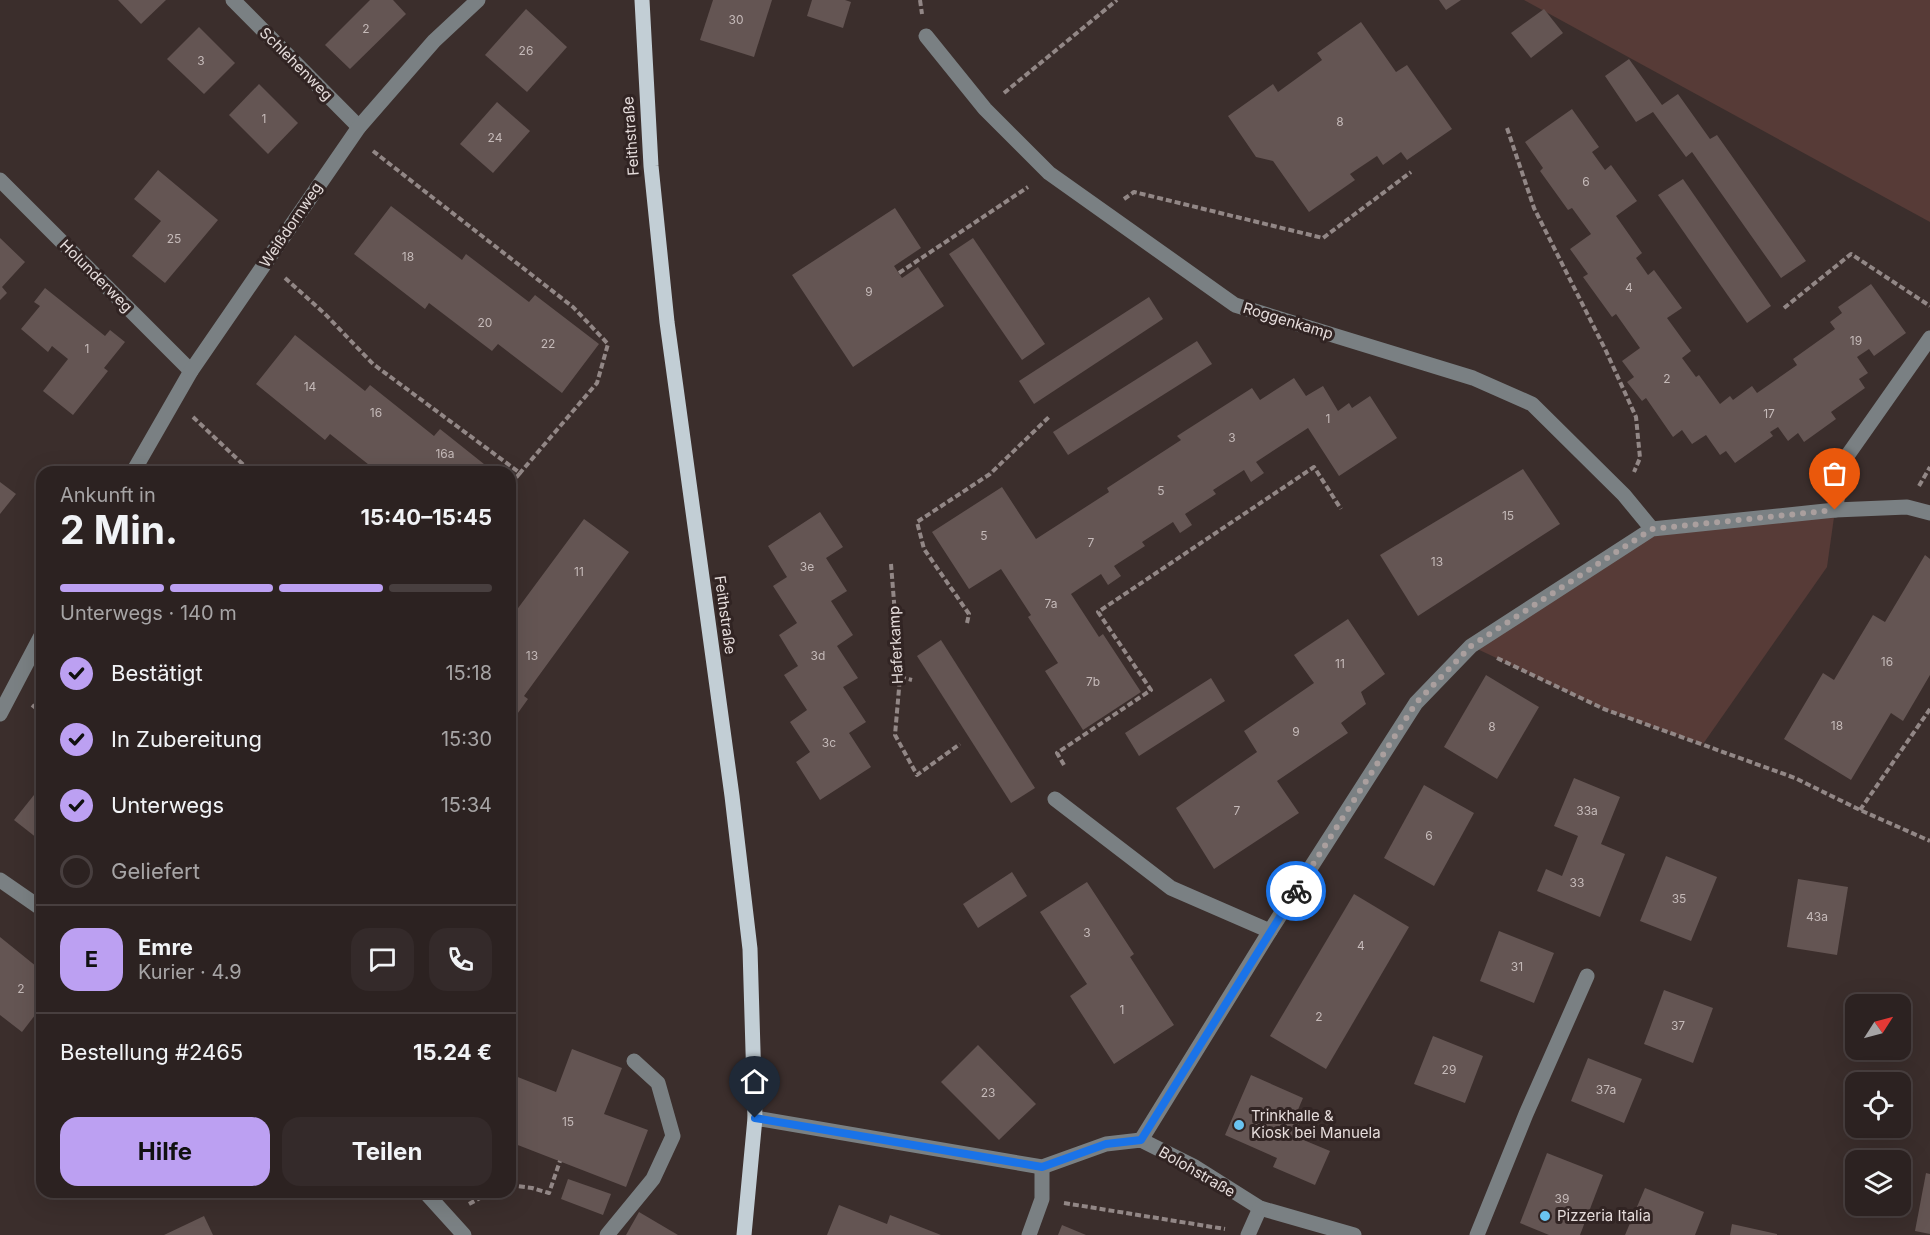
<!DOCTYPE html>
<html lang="de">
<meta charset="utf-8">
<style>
:root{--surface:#2c2221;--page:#342a2a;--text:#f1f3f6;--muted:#a6a4a5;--line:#483f3f;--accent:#bca0f2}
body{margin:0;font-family:Inter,sans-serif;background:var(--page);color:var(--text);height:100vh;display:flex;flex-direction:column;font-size:22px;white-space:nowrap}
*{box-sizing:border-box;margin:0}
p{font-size:20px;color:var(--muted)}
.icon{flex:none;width:33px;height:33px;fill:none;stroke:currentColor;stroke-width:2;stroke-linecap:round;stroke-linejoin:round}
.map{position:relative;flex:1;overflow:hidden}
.panel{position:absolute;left:36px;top:466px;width:480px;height:732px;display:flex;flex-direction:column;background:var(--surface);border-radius:18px;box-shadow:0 6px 24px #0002,0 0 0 2px var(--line)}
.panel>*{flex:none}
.needle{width:39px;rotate:54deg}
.fabs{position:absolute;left:1845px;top:994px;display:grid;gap:12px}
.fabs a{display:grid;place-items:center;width:66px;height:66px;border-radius:12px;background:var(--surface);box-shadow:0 6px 24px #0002,0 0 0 2px var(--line);font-size:30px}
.pin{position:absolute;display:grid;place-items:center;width:51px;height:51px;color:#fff;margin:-62px -26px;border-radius:50% 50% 50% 0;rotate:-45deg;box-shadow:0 0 6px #0007}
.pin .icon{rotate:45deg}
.courier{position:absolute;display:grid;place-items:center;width:60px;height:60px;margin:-30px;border:4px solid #1a73e8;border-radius:50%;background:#fff;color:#222;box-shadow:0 2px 8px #0007}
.headline em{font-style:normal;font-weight:700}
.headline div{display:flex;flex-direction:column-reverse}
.headline{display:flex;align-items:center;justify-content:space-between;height:102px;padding:0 24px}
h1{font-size:39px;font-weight:700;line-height:45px}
.bar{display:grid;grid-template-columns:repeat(4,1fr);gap:9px 6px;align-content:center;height:72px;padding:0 24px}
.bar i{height:8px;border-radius:4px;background:var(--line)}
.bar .active{background:var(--accent)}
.bar p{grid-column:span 4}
.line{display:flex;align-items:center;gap:15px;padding:0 24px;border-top:2px solid var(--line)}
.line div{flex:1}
.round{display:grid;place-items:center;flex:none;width:63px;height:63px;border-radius:18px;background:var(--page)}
ol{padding:0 24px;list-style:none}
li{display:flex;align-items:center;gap:18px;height:66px}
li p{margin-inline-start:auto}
li .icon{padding:6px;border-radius:50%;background:var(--accent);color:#111;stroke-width:4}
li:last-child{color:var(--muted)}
li i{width:33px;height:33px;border:3px solid var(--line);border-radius:50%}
.button{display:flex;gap:12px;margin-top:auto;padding:12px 24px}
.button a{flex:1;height:69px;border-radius:18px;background:var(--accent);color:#111;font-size:24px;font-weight:700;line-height:69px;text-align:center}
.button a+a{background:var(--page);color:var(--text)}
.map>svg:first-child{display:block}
</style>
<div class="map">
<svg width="1930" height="1235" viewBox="0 0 1930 1235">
<rect width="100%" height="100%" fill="#3b2e2c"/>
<g fill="#573b37">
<polygon points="1524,0 1930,0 1930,222"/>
<polygon points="1835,510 1827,567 1703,744 1604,709 1471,646 1652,529"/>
</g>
<g fill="#645553">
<polygon points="118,0 166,0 141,24"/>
<polygon points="370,0 393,0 406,14 350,69 325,45"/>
<polygon points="713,0 772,0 754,57 700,40"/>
<polygon points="812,0 845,0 851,2 843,28 807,16"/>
<polygon points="1439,0 1461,0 1446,10"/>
<polygon points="526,9 567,47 527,92 485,55"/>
<polygon points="1544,9 1563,33 1531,58 1511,33"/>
<polygon points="1361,22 1396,72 1407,65 1452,129 1407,160 1401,152 1383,165 1377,156 1350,174 1355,180 1309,212 1273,161 1256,157 1228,116 1273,84 1278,92 1322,60 1317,53"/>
<polygon points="199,27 235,63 204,94 167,59"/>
<polygon points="1629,59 1662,105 1678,94 1710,139 1717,135 1806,261 1781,278 1692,152 1686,157 1653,112 1636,122 1605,76"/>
<polygon points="259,84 298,123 268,154 229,115"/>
<polygon points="497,102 530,131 493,173 460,144"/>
<polygon points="1572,109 1599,147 1592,152 1605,170 1611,165 1637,201 1616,216 1642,253 1636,258 1648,275 1654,270 1682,308 1667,318 1691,351 1682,358 1696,377 1699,375 1720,404 1730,396 1733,400 1752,386 1757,393 1797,365 1793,359 1835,329 1830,322 1842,313 1838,307 1871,284 1906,333 1874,356 1869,349 1857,357 1868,373 1859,379 1865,388 1831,412 1836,419 1804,442 1798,433 1788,441 1778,427 1770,432 1773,436 1735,463 1726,451 1720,455 1706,435 1692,444 1682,430 1673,437 1646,398 1642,401 1627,382 1634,377 1622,361 1640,348 1616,314 1612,317 1583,277 1588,274 1570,249 1591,234 1572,208 1568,210 1540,171 1543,168 1525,142"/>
<polygon points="158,170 218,220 165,283 132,256 161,221 134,199"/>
<polygon points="1683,179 1771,306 1747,323 1658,195"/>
<polygon points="391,206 462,260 466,254 529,302 535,295 599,344 562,393 498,344 492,351 429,303 425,309 354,254"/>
<polygon points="895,208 921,248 894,266 902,278 918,267 944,306 853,367 792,275"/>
<polygon points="0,238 25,262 2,287 7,293 0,300"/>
<polygon points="973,238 1045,344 1022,360 949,254"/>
<polygon points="45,288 105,336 110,330 125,342 104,368 108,371 73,415 43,391 68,359 52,346 48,352 21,329 40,306 34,302"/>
<polygon points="1149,297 1163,319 1034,404 1019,381"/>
<polygon points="295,335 365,391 370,385 434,436 440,429 494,472 378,472 330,434 325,440 256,384"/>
<polygon points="1197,341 1212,364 1068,455 1053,432"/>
<polygon points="1294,378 1306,396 1323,386 1338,411 1349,403 1352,408 1370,396 1397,438 1339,476 1308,428 1256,462 1264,473 1251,482 1244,470 1213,490 1216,494 1185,514 1192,525 1180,533 1173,522 1142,542 1145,546 1114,566 1121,576 1108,585 1101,574 1071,594 1099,637 1103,634 1141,692 1083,730 1045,671 1058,663 1028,617 1031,615 1001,569 969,589 932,532 1002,487 1036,539 1109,492 1107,488 1181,440 1177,436 1252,388 1260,400"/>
<polygon points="1523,469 1560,524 1418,616 1380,555"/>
<polygon points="0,482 16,494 0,514"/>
<polygon points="820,512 843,547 826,558 847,591 831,601 853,635 837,646 858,678 843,687 866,722 849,733 871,767 820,800 796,762 810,752 790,722 807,710 784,675 798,666 779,635 797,623 773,586 787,577 768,546"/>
<polygon points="584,519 629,552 524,696 528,699 510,724 510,619"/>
<polygon points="1925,555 1930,559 1930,675 1903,721 1891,713 1851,780 1784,739 1823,673 1834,680 1873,615 1885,622"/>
<polygon points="1348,619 1385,674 1361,692 1366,704 1341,723 1348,733 1277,781 1299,813 1214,869 1176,808 1257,752 1244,731 1314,683 1294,655"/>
<polygon points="941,640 1035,788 1011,803 917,656"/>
<polygon points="1486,675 1539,707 1497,779 1444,747"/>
<polygon points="1211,678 1225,701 1139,756 1125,733"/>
<polygon points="1574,778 1620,797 1601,844 1625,854 1600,917 1537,891 1546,869 1562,876 1578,836 1554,826"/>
<polygon points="42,785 42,842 14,820"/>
<polygon points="1424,785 1474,813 1434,886 1384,858"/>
<polygon points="1666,856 1717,877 1691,941 1640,921"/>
<polygon points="1012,872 1027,896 978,928 963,904"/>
<polygon points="1798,879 1848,887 1837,955 1787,947"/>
<polygon points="1087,882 1134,954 1130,957 1174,1025 1114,1064 1070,996 1087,984 1040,912"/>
<polygon points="1354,894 1409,927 1326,1069 1270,1036"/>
<polygon points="1499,931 1554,953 1534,1003 1480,981"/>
<polygon points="0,937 42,971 42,1006 22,1032 0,1015"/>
<polygon points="1664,990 1713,1008 1693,1063 1644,1044"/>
<polygon points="1433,1036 1483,1056 1465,1103 1414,1084"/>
<polygon points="978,1045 1036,1104 999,1140 941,1082"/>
<polygon points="572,1049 622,1068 604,1114 648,1130 626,1187 510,1142 510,1074 556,1092"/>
<polygon points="1588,1058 1642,1079 1624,1123 1571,1101"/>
<polygon points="1251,1075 1303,1098 1294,1119 1300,1122 1294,1136 1330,1151 1315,1185 1273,1167 1277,1158 1225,1135"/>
<polygon points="1547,1153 1603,1175 1580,1235 1549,1235 1520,1223"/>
<polygon points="1926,1173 1930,1174 1930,1234 1915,1231"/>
<polygon points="568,1179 611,1194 603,1215 561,1199"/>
<polygon points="1645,1188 1704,1212 1695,1235 1625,1235"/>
<polygon points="839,1205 887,1224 890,1215 941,1235 827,1235"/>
<polygon points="639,1212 678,1235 626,1235"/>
<polygon points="204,1216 213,1235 164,1235"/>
<polygon points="1732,1224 1777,1234 1777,1235 1730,1235"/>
<polygon points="1062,1225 1086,1235 1058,1235"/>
</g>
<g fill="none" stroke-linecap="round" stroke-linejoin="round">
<g stroke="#928786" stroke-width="4" stroke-dasharray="6 3" stroke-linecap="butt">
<polyline points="920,0 922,14"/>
<polyline points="1004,93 1117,0"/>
<polyline points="1507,128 1534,208 1606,351 1636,417 1640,458 1634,472"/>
<polyline points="373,151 573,307 608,344 597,383 520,473"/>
<polyline points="1124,199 1134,192 1323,238 1411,172"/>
<polyline points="899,273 1028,187"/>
<polyline points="285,278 325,314 373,364 520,473 510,485"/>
<polyline points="1784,308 1851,254 1930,306"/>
<polyline points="193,417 251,472"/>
<polyline points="1919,486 1930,467"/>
<polyline points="891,564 900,677 895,735 917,775 960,744"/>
<polyline points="967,623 969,614 924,549 917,522 990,474 1050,416"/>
<polyline points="1497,658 1604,709 1795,778 1860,810 1930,841"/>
<polyline points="900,677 912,680"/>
<polyline points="32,705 42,713"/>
<polyline points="1064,765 1057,753 1151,690 1098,612 1314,467 1341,509"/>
<polyline points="1860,810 1930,709"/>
<polyline points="510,1185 532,1188 549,1193 560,1161"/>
<polyline points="1064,1203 1225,1229"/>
<polyline points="469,1204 491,1192"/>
</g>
<g stroke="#7a8083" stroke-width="15">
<polyline points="233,0 359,127"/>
<polyline points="926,36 985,109 1049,173 1235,305 1473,378 1532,404 1624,495 1652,529"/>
<polyline points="0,180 191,371"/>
<polyline points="133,472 191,371 359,127 434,41 478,0"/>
<polyline points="1835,510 1845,459 1930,338"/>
<polyline points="0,714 42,634"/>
<polyline points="1055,799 1171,888 1270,931"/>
<polyline points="0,880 42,909"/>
<polyline points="755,1118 1042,1167 1106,1144 1141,1140 1195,1167 1260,1208 1354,1235"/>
<polyline points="1141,1140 1270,931 1416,703 1471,646 1652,529 1835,510 1907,507 1930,513"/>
<polyline points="425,1192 464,1235"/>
<polyline points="607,1235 653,1179 673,1136 658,1083 634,1061"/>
<polyline points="1029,1235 1042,1199 1042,1167"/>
<polyline points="1248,1235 1260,1208"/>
<polyline points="1477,1235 1526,1114 1587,976"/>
</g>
<polyline stroke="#c2ced5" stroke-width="15" points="642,0 651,166 667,322 732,796 750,949 755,1118 744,1235"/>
</g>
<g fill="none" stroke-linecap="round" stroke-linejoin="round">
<polyline stroke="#aa9f9e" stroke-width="6" stroke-dasharray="0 10.8" points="1296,891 1416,703 1471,646 1652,529 1835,510"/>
<polyline stroke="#1a73e8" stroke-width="8" points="755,1118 1042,1167 1106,1144 1141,1140 1296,891"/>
</g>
<g fill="#69c3f1" stroke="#312423" stroke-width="2">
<circle cx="1239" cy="1125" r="6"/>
<circle cx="1545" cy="1216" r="6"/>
</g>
<g text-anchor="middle" stroke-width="6" stroke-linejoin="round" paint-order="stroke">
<g font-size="12" fill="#c5bab9">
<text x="736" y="24">30</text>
<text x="366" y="33">2</text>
<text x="526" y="55">26</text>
<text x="201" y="65">3</text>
<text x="264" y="123">1</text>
<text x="1340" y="126">8</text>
<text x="495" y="142">24</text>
<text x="1586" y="186">6</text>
<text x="174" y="243">25</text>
<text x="408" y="261">18</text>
<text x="1629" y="292">4</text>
<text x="869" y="296">9</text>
<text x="485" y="327">20</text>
<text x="1856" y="345">19</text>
<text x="548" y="348">22</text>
<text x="87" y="353">1</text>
<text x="1667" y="383">2</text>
<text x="310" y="391">14</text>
<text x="376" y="417">16</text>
<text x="1769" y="418">17</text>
<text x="1328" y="423">1</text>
<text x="1232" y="442">3</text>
<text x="445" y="458">16a</text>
<text x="1161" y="495">5</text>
<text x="1508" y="520">15</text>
<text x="984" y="540">5</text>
<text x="1091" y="547">7</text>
<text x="1437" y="566">13</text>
<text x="807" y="571">3e</text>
<text x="579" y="576">11</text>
<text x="1051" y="608">7a</text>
<text x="532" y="660">13</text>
<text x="818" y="660">3d</text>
<text x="1887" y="666">16</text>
<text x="1340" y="668">11</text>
<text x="1093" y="686">7b</text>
<text x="1837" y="730">18</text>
<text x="1492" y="731">8</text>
<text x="1296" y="736">9</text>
<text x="829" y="747">3c</text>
<text x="1237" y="815">7</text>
<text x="1587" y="815">33a</text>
<text x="1429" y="840">6</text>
<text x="1577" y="887">33</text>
<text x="1679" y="903">35</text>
<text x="1817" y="921">43a</text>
<text x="1087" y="937">3</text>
<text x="1361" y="950">4</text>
<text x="1517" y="971">31</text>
<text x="21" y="993">2</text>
<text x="1122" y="1014">1</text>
<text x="1319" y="1021">2</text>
<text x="1678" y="1030">37</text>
<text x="1449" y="1074">29</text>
<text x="1606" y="1094">37a</text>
<text x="988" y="1097">23</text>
<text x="568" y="1126">15</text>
<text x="1562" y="1203">39</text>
</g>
<g font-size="15" fill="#e5dcdb" stroke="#312423">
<text transform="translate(296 64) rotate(45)" y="5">Schlehenweg</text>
<text transform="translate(631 136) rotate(-94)" y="5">Feithstraße</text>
<text transform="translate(291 225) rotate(-56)" y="5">Weißdornweg</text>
<text transform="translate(96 276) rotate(45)" y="5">Holunderweg</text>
<text transform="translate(1288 321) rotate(17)" y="5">Roggenkamp</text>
<text transform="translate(725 615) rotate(82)" y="5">Feithstraße</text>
<text transform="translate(896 645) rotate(-93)" y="5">Haferkamp</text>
<text transform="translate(1197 1172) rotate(30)" y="5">Bolohstraße</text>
</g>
<g font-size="15" fill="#e5dcdb" stroke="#312423" text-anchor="start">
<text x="1251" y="1121">Trinkhalle &amp;<tspan x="1251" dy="17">Kiosk bei Manuela</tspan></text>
<text x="1557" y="1221">Pizzeria Italia</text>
</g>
</g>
</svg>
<div class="fabs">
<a><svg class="needle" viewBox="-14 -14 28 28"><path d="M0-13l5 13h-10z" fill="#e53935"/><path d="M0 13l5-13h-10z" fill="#a6a4a5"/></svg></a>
<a><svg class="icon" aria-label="locate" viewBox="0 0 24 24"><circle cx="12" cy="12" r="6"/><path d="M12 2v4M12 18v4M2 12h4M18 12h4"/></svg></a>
<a><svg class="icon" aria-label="layers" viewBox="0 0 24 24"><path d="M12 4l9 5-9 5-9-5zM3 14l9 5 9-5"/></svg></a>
</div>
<div class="pin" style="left:1835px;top:510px;background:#ea580c"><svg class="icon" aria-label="bag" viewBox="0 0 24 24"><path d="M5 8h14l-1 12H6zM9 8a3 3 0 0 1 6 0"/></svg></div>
<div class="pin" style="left:755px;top:1118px;background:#1f2937"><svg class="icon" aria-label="home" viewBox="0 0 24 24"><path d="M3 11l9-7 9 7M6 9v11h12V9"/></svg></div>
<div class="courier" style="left:1296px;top:891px"><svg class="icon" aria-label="bike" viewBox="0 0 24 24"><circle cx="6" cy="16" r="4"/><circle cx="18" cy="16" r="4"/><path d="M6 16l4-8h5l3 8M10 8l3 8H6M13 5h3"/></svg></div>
<section class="panel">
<div class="headline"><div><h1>2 Min.</h1><p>Ankunft in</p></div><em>15:40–15:45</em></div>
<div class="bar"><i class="active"></i><i class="active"></i><i class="active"></i><i></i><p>Unterwegs · 140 m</p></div>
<ol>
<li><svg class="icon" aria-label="check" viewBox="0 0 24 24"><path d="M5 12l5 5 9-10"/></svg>Bestätigt<p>15:18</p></li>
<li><svg class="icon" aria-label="check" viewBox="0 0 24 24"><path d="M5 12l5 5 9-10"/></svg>In Zubereitung<p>15:30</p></li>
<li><svg class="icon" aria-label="check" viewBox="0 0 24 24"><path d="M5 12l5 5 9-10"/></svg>Unterwegs<p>15:34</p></li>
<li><i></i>Geliefert</li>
</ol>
<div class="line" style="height:108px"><b class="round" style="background:var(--accent);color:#111">E</b><div><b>Emre</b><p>Kurier · 4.9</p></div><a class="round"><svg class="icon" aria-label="chat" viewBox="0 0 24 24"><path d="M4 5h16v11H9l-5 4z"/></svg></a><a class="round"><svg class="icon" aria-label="phone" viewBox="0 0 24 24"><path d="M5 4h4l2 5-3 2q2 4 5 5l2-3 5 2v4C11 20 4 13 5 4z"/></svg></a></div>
<div class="line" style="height:78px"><div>Bestellung #2465</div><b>15.24 €</b></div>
<div class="button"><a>Hilfe</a><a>Teilen</a></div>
</section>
</div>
